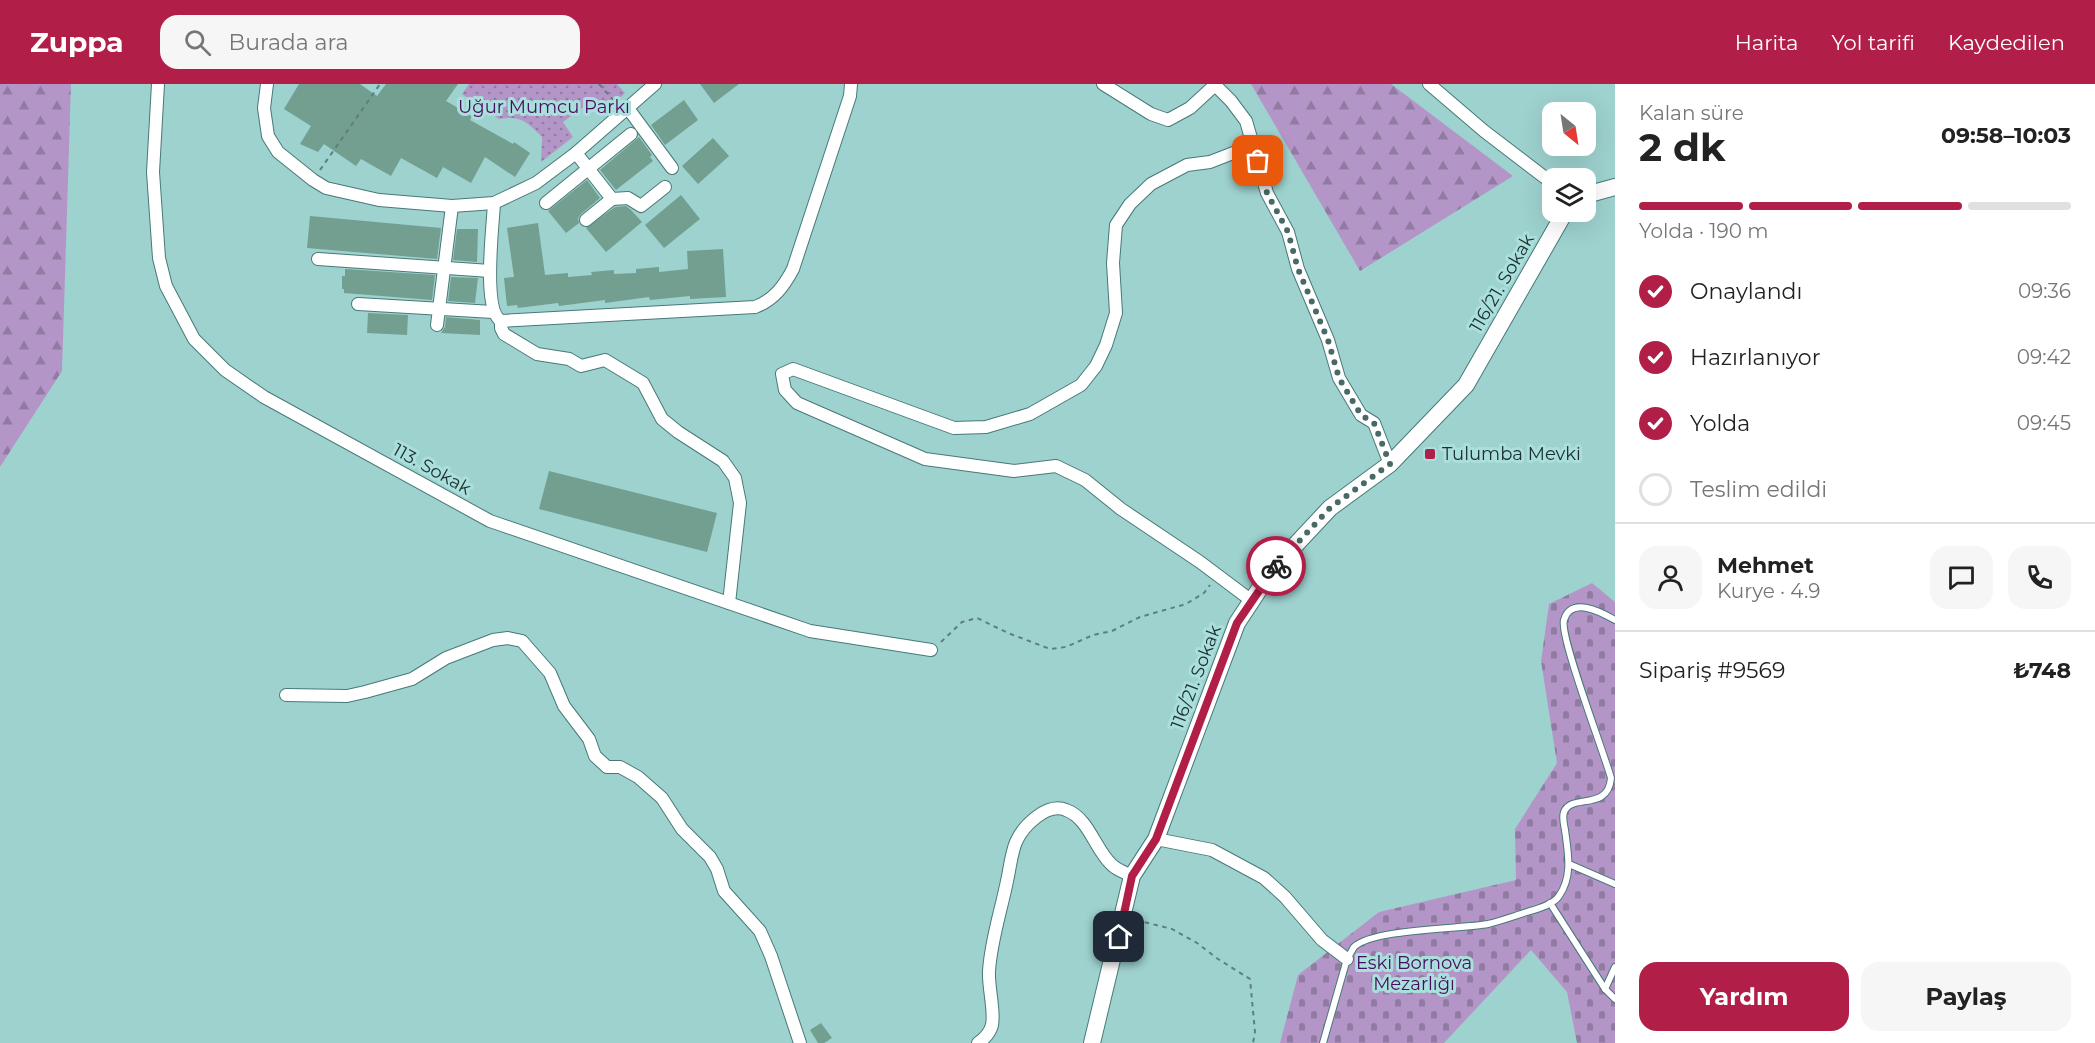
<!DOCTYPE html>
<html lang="tr">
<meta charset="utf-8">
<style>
:root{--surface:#fff;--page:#f6f6f6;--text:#222;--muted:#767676;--line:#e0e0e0;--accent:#b11f48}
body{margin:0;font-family:Montserrat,sans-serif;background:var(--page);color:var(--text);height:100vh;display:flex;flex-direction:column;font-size:22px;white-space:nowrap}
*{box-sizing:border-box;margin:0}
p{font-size:20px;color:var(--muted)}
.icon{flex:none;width:33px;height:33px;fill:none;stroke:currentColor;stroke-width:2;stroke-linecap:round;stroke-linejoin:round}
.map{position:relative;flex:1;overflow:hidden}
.sheet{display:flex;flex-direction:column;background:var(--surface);width:480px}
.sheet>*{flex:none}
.needle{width:39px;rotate:150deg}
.controls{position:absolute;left:1542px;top:18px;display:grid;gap:12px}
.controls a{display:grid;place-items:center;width:54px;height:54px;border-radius:12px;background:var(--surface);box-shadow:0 6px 24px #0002;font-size:30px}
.pin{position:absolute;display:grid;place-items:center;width:51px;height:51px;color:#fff;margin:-26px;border-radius:12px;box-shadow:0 3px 9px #0006}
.courier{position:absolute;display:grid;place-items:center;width:60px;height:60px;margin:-30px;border:4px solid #b11f48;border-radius:50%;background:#fff;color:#222;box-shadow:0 2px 8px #0007}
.summary em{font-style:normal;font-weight:700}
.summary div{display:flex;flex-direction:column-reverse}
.summary{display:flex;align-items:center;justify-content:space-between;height:102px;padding:0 24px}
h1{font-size:39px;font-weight:700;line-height:45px}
.bar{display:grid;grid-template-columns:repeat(4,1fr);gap:9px 6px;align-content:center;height:72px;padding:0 24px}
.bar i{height:8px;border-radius:4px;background:var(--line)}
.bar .active{background:var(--accent)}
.bar p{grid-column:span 4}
.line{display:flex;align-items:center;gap:15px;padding:0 24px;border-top:2px solid var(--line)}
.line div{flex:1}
.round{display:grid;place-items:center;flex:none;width:63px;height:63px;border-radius:18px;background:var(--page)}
ol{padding:0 24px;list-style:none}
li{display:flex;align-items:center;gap:18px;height:66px}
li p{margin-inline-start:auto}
li .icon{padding:6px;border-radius:50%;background:var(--accent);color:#fff;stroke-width:4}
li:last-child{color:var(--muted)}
li i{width:33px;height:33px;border:3px solid var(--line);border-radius:50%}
.button{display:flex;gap:12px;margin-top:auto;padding:12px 24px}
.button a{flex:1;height:69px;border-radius:18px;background:var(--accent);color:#fff;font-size:24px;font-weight:700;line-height:69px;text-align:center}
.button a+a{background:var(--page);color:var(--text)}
header{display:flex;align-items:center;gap:36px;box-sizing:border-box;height:84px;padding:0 30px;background:var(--accent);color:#fff}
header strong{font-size:28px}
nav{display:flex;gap:33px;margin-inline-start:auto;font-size:21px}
.search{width:420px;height:54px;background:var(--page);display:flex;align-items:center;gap:15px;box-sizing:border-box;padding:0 21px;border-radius:18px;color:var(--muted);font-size:22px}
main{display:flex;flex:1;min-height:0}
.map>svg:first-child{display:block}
</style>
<header>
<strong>Zuppa</strong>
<div class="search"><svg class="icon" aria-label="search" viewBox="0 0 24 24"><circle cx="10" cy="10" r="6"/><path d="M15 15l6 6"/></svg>Burada ara</div>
<nav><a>Harita</a><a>Yol tarifi</a><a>Kaydedilen</a></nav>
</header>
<main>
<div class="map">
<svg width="1615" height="959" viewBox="0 0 1615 959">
<defs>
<pattern id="forest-firs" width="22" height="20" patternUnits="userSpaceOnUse" patternTransform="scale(1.5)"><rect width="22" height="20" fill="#b396c7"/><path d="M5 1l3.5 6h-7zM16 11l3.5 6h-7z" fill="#917ba2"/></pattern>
<pattern id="cemetery-stones" width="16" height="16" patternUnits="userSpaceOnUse" patternTransform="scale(1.5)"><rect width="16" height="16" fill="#b396c7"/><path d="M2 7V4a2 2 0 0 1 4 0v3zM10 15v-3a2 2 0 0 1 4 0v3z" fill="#917ba2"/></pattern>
<pattern id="park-dots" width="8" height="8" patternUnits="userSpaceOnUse" patternTransform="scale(1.5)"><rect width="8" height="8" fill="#b396c7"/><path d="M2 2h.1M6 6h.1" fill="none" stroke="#917ba2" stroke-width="1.8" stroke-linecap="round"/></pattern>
</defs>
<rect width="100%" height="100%" fill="#9ed2cf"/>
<g fill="url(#forest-firs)">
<polygon points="0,0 71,0 62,287 0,383"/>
<polygon points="1251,0 1391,0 1513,92 1360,187"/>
</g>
<polygon fill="url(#cemetery-stones)" points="1592,499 1615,518 1615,959 1577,959 1567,908 1531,866 1444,959 1280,959 1298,891 1379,828 1516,796 1515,745 1557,679 1541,577 1549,520"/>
<path fill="url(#park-dots)" d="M469,0H617L625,9L611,23L610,26L596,14L563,38L573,53L541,78L542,53C527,38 521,31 499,35L462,10Z"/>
<g fill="#729f90">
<polygon points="299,0 360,0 377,12 386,0 458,0 446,17 472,32 470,36 513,60 514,58 530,69 515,93 485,73 471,99 443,83 437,94 401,74 391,92 361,75 356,82 324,60 318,68 300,60 311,42 284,25"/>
<polygon points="700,0 739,0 714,19"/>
<polygon points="684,16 698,36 665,61 651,41"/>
<polygon points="639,53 652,71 650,73 653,77 616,106 600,86"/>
<polygon points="713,54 729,72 698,100 682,82"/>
<polygon points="587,96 600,114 581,130 578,134 579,139 566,149 548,127"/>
<polygon points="681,111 700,135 664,164 645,141"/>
<polygon points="626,122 631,126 642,138 606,168 586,144 615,123"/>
<polygon points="310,132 441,144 437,175 307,164"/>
<polygon points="538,139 545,191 568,189 568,193 592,191 591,188 614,186 614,190 636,189 636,185 659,183 659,188 688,185 687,167 723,165 726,213 690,215 690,212 650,216 649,213 605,219 605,216 559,222 558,219 518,224 517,221 507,222 504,194 514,193 507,144"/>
<polygon points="457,145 478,145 477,178 453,176"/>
<polygon points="345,185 435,191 432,216 344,209 344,205 342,205 342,192 345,192"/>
<polygon points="451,193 478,194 475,219 448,217"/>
<polygon points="368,229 408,231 407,251 367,249"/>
<polygon points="446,233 480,236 480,251 441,249 445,243"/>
<polygon points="549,387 717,429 707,468 539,425"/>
<polygon points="821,939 832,954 824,959 818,959 810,946"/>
</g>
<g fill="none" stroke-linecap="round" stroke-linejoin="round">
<g stroke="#477977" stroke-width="8">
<g id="lane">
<polyline points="1569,780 1615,800"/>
<polyline points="1550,819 1605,905 1615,915"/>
<polyline points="1605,905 1615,883"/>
<path d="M1323,959L1347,875C1350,871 1352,866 1354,863C1372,845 1460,845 1488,840C1501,837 1514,832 1527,828C1537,825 1553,821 1559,812C1573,792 1568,769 1565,746C1564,740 1562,734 1564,728C1571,709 1608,728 1611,694C1604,669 1559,551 1564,536C1571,512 1601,528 1615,536"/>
</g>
</g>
<g stroke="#477977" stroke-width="14">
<g id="street">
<polyline points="158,0 153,88 159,174 166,202 194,255 225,286 264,313 490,437 810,547 931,566"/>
<polyline points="267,0 264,24 268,52 278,68 313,96 326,104 379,116 452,122 494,119 536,99 576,69 655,0"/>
<polyline points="1103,0 1151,30 1168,36 1190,24 1216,0"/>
<polyline points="1429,0 1484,47 1552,99"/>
<polyline points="1215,1 1231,17 1246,37 1267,109 1288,148 1298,185 1328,256 1339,294 1361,331 1374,339 1390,380"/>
<polyline points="627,23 672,84"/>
<polyline points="576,69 612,115 586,136"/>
<polyline points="612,115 628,114 641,122 665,103"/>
<path d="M494,119C493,142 482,226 501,237L755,223C774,216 784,202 793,185L850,12L851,0"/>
<polyline points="546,119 631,50"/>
<polyline points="318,175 490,187"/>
<polyline points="358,220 493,228"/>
<polyline points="501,237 501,244 504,250 537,270 569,275 581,282 605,276 643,299 662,335 678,348 723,377 735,394 740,419 729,519"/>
<polyline points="437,241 452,122"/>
<polyline points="1252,517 1200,478 1121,425 1085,396 1056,382 1014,387 925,375 797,319 785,306 782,290 793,285 954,344 986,343 1030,330 1081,301 1096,282 1106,261 1116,229 1113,179 1116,141 1130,120 1151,100 1187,81 1210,78 1241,66 1252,56"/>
<polyline points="286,611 347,612 365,608 412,595 446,574 493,556 508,554 522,557 550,589 564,622 589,655 595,672 607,683 620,683 638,693 662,714 682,745 710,773 717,785 724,807 760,847 771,872 800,959"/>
<polyline points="1156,755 1212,766 1264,794 1285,813 1322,856 1347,875"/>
<path d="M978,959C984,955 990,949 992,941C995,927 988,903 989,887C991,856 1001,827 1007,797C1010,784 1011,770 1016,758C1023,742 1047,718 1066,726C1089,734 1095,766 1112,781C1117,786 1126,789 1132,792"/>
</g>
</g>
<g stroke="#477977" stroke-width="18">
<g id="secondary">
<polyline points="1586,111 1615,103"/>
<polyline points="1092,959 1132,792 1156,755 1237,539 1272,486 1330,424 1390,380 1466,301 1565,128"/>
</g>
</g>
<g stroke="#5c807e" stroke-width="2" stroke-dasharray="4.5 4.5" stroke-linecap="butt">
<polyline points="599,0 615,18"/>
<polyline points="320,86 380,0"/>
<polyline points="941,558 962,538 977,534 1008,549 1050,565 1066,563 1093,551 1112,547 1140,533 1186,520 1204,509 1210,501"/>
<polyline points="1136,836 1172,845 1197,859 1218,875 1250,895 1255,948 1253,959"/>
</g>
<use href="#lane" stroke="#fff" stroke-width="6"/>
<use href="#street" stroke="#fff" stroke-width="12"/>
<use href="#secondary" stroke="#fff" stroke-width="16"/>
</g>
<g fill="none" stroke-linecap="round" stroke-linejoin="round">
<polyline stroke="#496967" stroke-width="6" stroke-dasharray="0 10.8" points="1258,77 1267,109 1288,148 1298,185 1328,256 1339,294 1361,331 1374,339 1390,380 1330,424 1276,482"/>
<polyline stroke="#b11f48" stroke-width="8" points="1119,853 1132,792 1156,755 1237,539 1276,482"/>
</g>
<rect fill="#b11f48" stroke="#aadfdc" stroke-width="2" x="1424" y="364" width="12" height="12" rx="3"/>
<g text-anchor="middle" stroke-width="6" stroke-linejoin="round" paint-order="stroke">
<g font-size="18" fill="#460e61" stroke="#aadfdc">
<text x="544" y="29">Uğur Mumcu Parkı</text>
<text x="1414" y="885">Eski Bornova<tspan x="1414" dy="21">Mezarlığı</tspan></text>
</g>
<g font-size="18" fill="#1b302f" stroke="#aadfdc">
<text transform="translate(1502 199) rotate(-60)" y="6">116/21. Sokak</text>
<text transform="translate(432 385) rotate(29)" y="6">113. Sokak</text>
<text transform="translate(1196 593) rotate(-69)" y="6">116/21. Sokak</text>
</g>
<g font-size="18" fill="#1b302f" stroke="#aadfdc" text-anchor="start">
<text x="1442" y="376">Tulumba Mevki</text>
</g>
</g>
</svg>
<div class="controls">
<a><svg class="needle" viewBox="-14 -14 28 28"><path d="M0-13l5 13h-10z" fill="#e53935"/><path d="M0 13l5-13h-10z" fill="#767676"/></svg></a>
<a><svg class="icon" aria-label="layers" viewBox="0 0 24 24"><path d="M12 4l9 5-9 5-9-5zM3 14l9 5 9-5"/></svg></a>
</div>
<div class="pin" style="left:1258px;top:77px;background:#ea580c"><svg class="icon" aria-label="bag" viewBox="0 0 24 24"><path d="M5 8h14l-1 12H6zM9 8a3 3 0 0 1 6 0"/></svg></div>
<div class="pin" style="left:1119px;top:853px;background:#1f2937"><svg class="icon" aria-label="home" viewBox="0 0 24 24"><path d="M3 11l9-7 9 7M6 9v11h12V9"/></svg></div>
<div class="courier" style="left:1276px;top:482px"><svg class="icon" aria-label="bike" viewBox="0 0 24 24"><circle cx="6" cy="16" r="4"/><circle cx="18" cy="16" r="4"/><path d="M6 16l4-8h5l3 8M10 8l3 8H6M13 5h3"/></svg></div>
</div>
<section class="sheet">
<div class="summary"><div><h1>2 dk</h1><p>Kalan süre</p></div><em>09:58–10:03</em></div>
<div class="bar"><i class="active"></i><i class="active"></i><i class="active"></i><i></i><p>Yolda · 190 m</p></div>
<ol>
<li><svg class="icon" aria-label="check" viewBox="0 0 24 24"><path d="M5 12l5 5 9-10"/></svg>Onaylandı<p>09:36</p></li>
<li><svg class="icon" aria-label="check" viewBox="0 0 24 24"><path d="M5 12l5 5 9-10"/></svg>Hazırlanıyor<p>09:42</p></li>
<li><svg class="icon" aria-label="check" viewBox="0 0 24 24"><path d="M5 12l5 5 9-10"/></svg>Yolda<p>09:45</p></li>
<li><i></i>Teslim edildi</li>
</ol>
<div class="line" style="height:108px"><a class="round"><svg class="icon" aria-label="person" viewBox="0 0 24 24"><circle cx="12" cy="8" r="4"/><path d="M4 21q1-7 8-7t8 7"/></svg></a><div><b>Mehmet</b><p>Kurye · 4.9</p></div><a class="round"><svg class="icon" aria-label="chat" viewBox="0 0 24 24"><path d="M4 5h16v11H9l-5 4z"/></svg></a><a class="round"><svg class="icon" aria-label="phone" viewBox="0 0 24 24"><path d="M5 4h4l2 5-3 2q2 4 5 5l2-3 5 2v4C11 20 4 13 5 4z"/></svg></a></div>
<div class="line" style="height:78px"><div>Sipariş #9569</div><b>₺748</b></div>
<div class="button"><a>Yardım</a><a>Paylaş</a></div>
</section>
</main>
